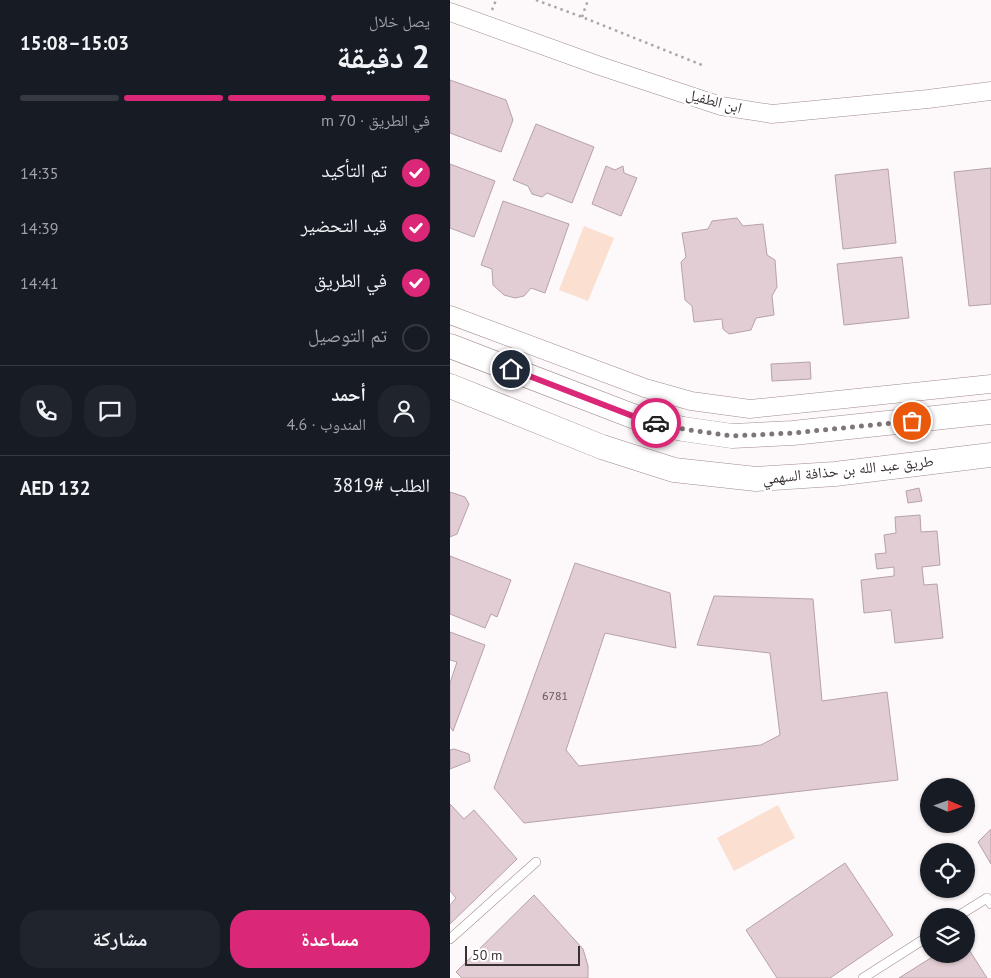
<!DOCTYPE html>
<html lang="ar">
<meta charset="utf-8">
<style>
:root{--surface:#171b24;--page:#20242c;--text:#f1f3f6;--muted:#9ea1a6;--line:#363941;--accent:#db2777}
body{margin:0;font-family:"PT Sans","Noto Naskh Arabic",sans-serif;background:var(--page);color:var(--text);direction:rtl;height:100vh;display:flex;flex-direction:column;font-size:19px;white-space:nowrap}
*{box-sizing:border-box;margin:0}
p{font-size:16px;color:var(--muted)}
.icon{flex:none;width:28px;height:28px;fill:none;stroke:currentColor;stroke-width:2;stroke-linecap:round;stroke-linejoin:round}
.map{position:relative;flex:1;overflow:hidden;direction:ltr}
.side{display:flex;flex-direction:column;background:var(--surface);width:450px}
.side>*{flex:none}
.needle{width:32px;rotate:92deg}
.fabs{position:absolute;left:470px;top:778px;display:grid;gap:10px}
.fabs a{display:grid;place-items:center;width:55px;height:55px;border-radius:50%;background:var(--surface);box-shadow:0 1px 4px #0004;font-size:25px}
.scale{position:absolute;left:15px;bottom:12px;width:115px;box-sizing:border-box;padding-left:5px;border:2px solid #393031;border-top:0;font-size:14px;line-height:18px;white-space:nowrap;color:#393031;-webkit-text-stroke:4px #fff;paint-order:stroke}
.pin{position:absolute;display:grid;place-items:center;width:42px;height:42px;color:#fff;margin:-21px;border:2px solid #fff;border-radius:50%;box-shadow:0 1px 5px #0007}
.courier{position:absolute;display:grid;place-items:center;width:50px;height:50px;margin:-25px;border:4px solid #db2777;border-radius:50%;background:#fff;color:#222;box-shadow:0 1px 6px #0007}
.overview em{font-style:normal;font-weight:700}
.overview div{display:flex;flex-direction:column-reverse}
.overview{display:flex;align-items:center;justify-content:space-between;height:85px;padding:0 20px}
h1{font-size:32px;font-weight:700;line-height:38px}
.bar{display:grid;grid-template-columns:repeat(4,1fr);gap:8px 5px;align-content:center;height:60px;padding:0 20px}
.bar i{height:6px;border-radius:4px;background:var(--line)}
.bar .on{background:var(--accent)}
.bar p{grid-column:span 4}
.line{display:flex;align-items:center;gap:12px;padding:0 20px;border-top:1px solid var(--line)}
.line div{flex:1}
.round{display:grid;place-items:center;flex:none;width:52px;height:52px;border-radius:20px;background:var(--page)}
ol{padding:0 20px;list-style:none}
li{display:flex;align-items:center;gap:15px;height:55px}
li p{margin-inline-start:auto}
li .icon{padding:5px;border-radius:50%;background:var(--accent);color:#fff;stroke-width:4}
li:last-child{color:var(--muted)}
li i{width:28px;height:28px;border:2px solid var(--line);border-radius:50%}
.action{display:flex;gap:10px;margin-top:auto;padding:10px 20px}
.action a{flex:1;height:58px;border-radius:20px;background:var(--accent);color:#fff;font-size:20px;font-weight:700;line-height:58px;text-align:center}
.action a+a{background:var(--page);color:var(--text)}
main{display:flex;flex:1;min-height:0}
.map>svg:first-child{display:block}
</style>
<main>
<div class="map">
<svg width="541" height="978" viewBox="0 0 541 978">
<rect width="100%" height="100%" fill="#fdf8f9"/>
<g fill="#fbdfd0">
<polygon points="134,226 164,238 138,301 109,290"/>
<polygon points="328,805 345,838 284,871 267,838"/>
</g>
<g fill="#e3cdd4" stroke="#b6a2a9">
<polygon points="0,80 56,100 63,120 51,152 0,133"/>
<polygon points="86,124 144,147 122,203 97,193 92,197 82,194 78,186 63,180"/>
<polygon points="0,164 45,181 24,237 0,228"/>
<polygon points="156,166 165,170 173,166 174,173 187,178 171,216 142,204"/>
<polygon points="541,168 541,304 519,306 504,172"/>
<polygon points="438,169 446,243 393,249 385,175"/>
<polygon points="53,201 119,224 95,293 81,288 74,296 65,298 54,295 43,285 42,269 31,265"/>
<polygon points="287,218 293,226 313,224 317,255 325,260 327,287 322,296 324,315 306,318 301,330 279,334 273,329 272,319 244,322 242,306 235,300 231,262 236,257 232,233 258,229 262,221"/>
<polygon points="452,257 459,318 394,325 387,264"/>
<polygon points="360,362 361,379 322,381 321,364"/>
<polygon points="469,488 472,501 458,503 456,491"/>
<polygon points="0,492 15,497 19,504 7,534 0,537"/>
<polygon points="470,515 471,532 487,531 490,565 472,567 474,585 487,584 493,638 445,643 441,610 414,613 411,580 444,576 444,567 427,569 425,554 436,553 434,535 446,533 445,517"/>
<polygon points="0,556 61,580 47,617 41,614 35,628 0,614"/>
<polygon points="125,563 220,593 226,648 155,633 116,750 129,766 311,745 330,735 320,653 247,645 264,596 363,599 372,701 437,692 448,780 74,823 44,788"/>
<polygon points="0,632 35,645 3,731 0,727 0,683 7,662 0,660"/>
<polygon points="4,749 19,754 20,761 0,769 0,750"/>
<polygon points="0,804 14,819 24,810 67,859 0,924 0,905 6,898 0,891"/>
<polygon points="541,829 541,864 528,842"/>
<polygon points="395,863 443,935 380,978 327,978 296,930"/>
<polygon points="84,895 133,949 138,966 138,978 12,978 6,972"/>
<polygon points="516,945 537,978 449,978 487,954 516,954"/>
</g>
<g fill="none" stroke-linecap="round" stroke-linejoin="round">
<g stroke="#a08b8c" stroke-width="10">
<g id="lane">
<polyline points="508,916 537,898 541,904"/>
<polyline points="0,939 86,862"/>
<polyline points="413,978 479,936"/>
</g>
</g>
<g stroke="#a08b8c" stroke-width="19">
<g id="street">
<polyline points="0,12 150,66 271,106 322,114 478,99 541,91"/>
<polyline points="0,315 195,388 241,401 300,409 541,384"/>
</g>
</g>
<g stroke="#a08b8c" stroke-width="25">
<g id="secondary">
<polyline points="0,346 193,420 233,429 282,436 343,433 541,412"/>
<polyline points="0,386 152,447 224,470 306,479 385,474 541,455"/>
</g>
</g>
<g stroke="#aba5a6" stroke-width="2.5" stroke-dasharray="2.5 4" stroke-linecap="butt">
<polyline points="86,0 132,17 252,65"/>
<polyline points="42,10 46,0"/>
<polyline points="132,17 138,0"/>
</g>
<use href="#lane" stroke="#fff" stroke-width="9"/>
<use href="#street" stroke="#fff" stroke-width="18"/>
<use href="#secondary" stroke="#fff" stroke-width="24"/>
</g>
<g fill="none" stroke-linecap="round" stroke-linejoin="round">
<polyline stroke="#7e7677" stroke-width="5" stroke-dasharray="0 9" points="206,423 233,429 282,436 343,433 462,421"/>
<polyline stroke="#db2777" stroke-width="6" points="61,369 193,420 206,423"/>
</g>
<g text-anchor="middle" stroke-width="5" stroke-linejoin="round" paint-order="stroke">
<g font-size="12" fill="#64575a">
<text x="105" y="700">6781</text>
</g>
<g font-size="15" fill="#393031" stroke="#fff">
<text transform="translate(264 101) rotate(15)" y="5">ابن الطفيل</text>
<text transform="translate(398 470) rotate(-6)" y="5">طريق عبد الله بن حذافة السهمي</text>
</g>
</g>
</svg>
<div class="fabs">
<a><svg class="needle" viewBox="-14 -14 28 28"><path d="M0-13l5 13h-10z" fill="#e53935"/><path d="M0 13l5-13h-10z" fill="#9ea1a6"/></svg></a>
<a><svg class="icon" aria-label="locate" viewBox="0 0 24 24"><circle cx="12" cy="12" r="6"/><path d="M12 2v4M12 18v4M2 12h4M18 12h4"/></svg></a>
<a><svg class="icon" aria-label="layers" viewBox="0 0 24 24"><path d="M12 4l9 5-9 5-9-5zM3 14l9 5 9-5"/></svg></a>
</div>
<div class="scale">50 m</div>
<div class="pin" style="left:462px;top:421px;background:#ea580c"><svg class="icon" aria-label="bag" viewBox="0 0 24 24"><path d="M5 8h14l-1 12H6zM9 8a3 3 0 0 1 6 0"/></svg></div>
<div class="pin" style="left:61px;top:369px;background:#1f2937"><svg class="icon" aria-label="home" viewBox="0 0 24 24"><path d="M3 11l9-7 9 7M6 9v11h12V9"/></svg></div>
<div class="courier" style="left:206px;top:423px"><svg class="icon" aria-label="car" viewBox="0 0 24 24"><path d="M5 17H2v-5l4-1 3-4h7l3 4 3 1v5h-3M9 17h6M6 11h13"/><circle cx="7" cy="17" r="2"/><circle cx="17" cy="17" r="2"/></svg></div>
</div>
<section class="side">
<div class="overview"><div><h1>2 دقيقة</h1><p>يصل خلال</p></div><em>15:03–15:08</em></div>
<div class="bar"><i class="on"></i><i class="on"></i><i class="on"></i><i></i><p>في الطريق · 70 m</p></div>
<ol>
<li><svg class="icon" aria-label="check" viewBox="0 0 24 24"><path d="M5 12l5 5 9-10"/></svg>تم التأكيد<p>14:35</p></li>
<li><svg class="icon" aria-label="check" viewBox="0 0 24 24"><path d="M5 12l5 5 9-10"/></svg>قيد التحضير<p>14:39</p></li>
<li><svg class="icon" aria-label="check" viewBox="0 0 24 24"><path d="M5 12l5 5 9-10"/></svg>في الطريق<p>14:41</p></li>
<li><i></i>تم التوصيل</li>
</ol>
<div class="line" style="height:90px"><a class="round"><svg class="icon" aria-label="person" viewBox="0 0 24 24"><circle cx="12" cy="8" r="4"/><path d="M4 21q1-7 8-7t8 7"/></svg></a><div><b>أحمد</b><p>المندوب · 4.6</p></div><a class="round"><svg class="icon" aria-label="chat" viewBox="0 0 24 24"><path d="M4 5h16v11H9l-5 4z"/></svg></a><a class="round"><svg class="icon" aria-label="phone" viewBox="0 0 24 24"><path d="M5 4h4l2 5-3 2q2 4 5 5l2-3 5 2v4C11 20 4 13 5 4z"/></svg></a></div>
<div class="line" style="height:65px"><div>الطلب #3819</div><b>AED 132</b></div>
<div class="action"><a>مساعدة</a><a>مشاركة</a></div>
</section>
</main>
